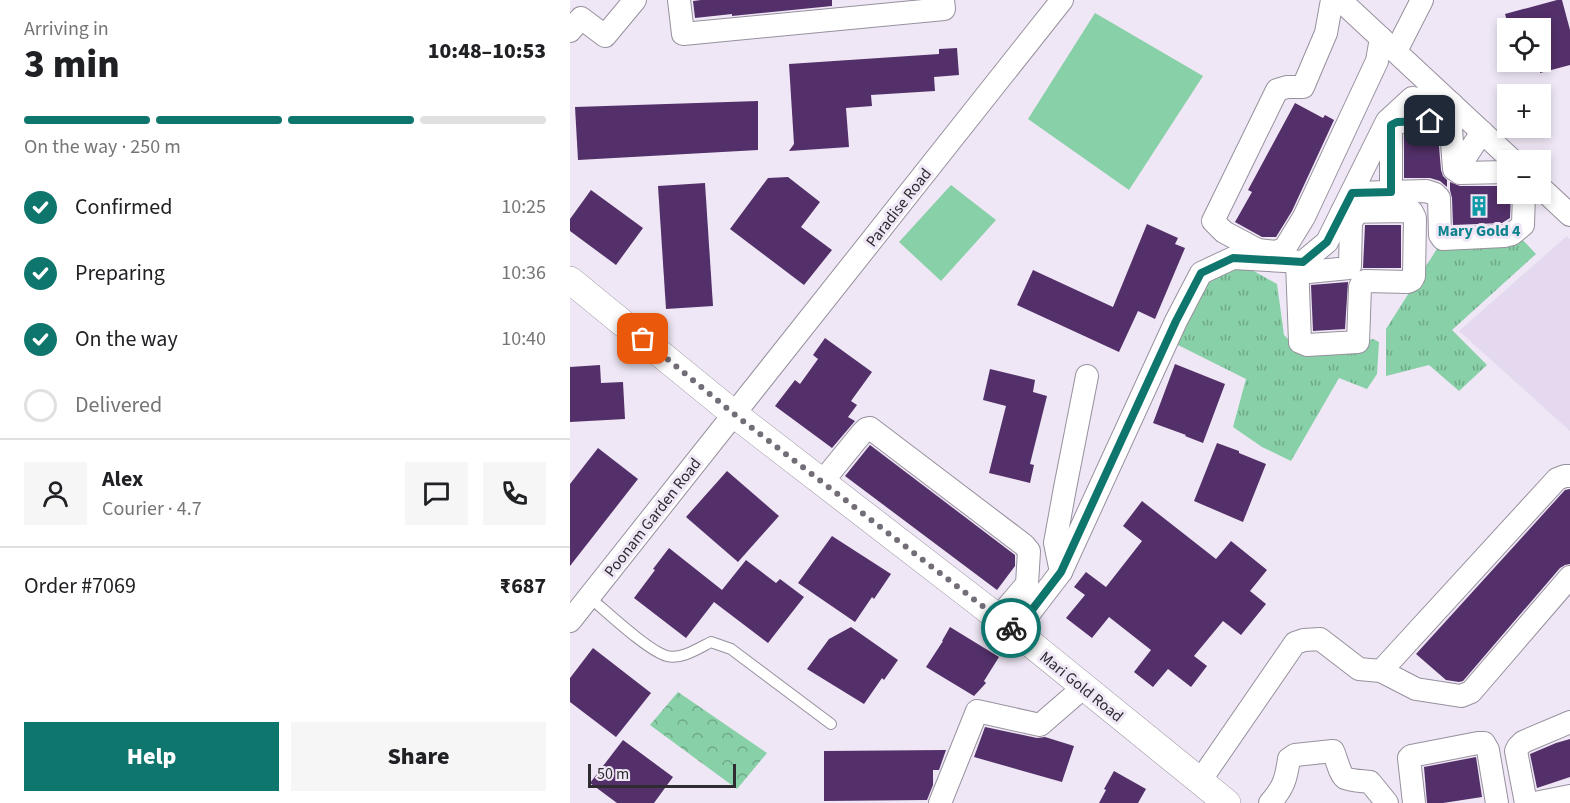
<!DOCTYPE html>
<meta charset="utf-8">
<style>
:root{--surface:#fff;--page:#f6f6f6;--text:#202124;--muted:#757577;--line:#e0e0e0;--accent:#0f766e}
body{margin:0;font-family:"Source Sans 3",sans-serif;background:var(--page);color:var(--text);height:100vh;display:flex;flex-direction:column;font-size:22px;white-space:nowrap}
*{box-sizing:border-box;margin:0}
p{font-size:20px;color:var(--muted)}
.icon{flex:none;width:33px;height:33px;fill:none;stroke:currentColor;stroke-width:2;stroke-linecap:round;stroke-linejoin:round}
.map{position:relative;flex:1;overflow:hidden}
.side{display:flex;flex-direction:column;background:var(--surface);width:570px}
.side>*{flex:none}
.fabs{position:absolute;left:927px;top:18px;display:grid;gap:12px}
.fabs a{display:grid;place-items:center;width:54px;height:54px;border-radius:0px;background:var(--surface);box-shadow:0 3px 9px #0003;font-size:30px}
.scale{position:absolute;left:18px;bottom:15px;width:148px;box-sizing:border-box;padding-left:6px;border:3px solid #2f2c31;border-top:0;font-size:16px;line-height:21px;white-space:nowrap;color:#2f2c31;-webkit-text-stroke:4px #efe7f5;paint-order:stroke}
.pin{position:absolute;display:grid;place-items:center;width:51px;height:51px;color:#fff;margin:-26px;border-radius:12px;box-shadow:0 3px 9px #0006}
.courier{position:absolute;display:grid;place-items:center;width:60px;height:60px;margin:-30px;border:4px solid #0f766e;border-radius:50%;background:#fff;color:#222;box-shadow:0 2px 8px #0007}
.head em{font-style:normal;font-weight:800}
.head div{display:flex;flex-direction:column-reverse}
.head{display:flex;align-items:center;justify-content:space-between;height:102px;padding:0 24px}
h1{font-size:39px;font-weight:800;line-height:45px}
.bar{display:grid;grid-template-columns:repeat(4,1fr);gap:9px 6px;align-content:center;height:72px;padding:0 24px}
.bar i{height:8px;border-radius:4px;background:var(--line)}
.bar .active{background:var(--accent)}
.bar p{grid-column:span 4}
.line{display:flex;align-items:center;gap:15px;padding:0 24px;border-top:2px solid var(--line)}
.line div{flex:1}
.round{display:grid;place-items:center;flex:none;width:63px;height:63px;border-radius:0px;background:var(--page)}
ol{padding:0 24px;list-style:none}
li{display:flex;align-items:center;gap:18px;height:66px}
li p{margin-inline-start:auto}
li .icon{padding:6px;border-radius:50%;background:var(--accent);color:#fff;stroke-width:4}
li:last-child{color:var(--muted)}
li i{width:33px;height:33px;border:3px solid var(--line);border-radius:50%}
.primary-button{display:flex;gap:12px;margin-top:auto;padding:12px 24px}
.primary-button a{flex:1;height:69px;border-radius:0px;background:var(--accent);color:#fff;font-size:24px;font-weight:800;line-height:69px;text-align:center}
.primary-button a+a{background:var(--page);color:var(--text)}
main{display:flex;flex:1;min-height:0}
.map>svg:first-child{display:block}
</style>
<main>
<section class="side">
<div class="head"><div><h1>3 min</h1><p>Arriving in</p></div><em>10:48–10:53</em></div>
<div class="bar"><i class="active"></i><i class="active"></i><i class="active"></i><i></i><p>On the way · 250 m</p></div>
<ol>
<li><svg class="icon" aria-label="check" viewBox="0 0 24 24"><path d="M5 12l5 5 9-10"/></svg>Confirmed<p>10:25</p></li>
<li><svg class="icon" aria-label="check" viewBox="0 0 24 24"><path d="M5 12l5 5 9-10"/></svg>Preparing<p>10:36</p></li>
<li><svg class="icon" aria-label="check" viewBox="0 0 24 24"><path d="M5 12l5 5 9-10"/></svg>On the way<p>10:40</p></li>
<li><i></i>Delivered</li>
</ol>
<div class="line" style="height:108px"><a class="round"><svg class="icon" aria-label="person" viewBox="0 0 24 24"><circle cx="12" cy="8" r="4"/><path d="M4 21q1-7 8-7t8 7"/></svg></a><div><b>Alex</b><p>Courier · 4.7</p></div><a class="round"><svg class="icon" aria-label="chat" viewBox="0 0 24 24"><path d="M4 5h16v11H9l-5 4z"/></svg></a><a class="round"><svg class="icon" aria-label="phone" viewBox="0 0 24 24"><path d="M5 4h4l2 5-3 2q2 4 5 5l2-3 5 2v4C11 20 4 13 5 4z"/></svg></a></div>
<div class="line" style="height:78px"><div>Order #7069</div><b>₹687</b></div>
<div class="primary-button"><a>Help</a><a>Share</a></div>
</section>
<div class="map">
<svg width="1000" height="803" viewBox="0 0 1000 803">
<defs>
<pattern id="grass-tufts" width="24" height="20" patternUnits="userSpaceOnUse" patternTransform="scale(1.5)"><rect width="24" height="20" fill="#88d0a7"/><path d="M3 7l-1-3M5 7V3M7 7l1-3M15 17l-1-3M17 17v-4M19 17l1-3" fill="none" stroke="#70a989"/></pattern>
<pattern id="park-crowns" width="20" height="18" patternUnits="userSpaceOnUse" patternTransform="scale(1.5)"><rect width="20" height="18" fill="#88d0a7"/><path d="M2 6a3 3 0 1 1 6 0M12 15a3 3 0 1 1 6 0" fill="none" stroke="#70a989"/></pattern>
</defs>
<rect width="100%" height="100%" fill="#efe7f5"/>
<polygon fill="#e4d9ee" points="997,236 1000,239 1000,431 889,331"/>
<g fill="url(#grass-tufts)">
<polygon points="877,233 950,237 966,254 882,330 917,365 889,391 859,365 816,376 816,329"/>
<polygon points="673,265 707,284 714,335 726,347 744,353 803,339 809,342 807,374 797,389 769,378 721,461 692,447 663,427 676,379 606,344 632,285"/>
</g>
<polygon fill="url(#park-crowns)" points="108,692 197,753 167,789 80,725"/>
<g fill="#88d0a7">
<polygon points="525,13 633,76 559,190 458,119"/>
<polygon points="381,185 426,220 371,281 329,242"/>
</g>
<g fill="#533069">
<polygon points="131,0 262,0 262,6 162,16 162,14 125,18 123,1"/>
<polygon points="987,0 992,0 1000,30 1000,65 970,73 970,28 939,28 935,14"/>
<polygon points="387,48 389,75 364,77 365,91 301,95 302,106 276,108 279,147 219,151 224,144 219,64 369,54 369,49"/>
<polygon points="188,101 188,150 8,160 5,107"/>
<polygon points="725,103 753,118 755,115 764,120 722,211 706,237 692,237 665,222 682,192 678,190"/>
<polygon points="834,135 868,135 871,170 873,176 877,180 877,187 870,181 860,178 834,178"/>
<polygon points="218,177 250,202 231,227 262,250 234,285 160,229 198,178"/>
<polygon points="880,182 890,186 938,186 938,194 941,194 940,218 932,223 883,225 882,198 880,190"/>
<polygon points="135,183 143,306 96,309 88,186"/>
<polygon points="21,190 73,228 46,265 0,231 0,219"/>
<polygon points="577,224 608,238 605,244 615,248 585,319 568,311 549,352 447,305 463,270 543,307"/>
<polygon points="795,225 831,225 831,268 793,268"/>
<polygon points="778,282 775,329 743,331 741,285"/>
<polygon points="255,338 302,372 281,401 287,405 278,417 285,421 262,448 205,406 225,380 230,384 248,359 243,355"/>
<polygon points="605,364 655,384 633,443 615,436 616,435 583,423"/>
<polygon points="30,365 31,383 53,382 55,419 0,422 0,367"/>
<polygon points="420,369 465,380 463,392 477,396 460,464 464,465 460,483 419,473 436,406 413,400"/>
<polygon points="647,443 669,451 669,453 696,464 673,522 624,501"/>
<polygon points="300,445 445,555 445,566 427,590 275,476"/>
<polygon points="28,448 68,479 0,566 0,484"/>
<polygon points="157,471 209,516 168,562 116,517"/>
<polygon points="1000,489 1000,564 995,565 990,568 893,681 889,682 876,680 846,654 995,490"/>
<polygon points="572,501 646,559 661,541 697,570 680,591 696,604 671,635 653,621 624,656 637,666 621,687 598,669 583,687 564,672 581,650 539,617 522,638 496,618 515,595 504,587 516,572 536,587 572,541 553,526"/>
<polygon points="262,536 321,574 304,599 302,597 285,622 228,583"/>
<polygon points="99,548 152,590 176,560 206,583 210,579 234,597 198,643 144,602 116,638 64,598 85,570 83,569"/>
<polygon points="281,627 328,660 314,680 312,678 294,704 237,669 259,639"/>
<polygon points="380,627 429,657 414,681 416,683 404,696 356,667 373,641 372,641"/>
<polygon points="23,648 81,693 46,737 0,702 0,678"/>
<polygon points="415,727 467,738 475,737 504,746 492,782 404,757"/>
<polygon points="1000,739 1000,777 967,788 960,754 986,743"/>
<polygon points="53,740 103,777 84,803 47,803 20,783"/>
<polygon points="376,750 369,770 363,770 363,785 357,800 254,801 254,751"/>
<polygon points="906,757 912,797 873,803 857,803 854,767"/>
<polygon points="544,771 576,789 568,803 529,803 536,790 534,789"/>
</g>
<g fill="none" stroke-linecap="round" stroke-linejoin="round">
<g stroke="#97909d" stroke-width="12">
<path id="service" d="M19,597C36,611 78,651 97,656C111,660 129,648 141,642L161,649L261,724"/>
</g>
<g stroke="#97909d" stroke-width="24">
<g id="minor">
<polyline points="109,0 113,34 374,9 373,0"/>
<polyline points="762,0 756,33 733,87 717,87 707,90 643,221 654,232 688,250 706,252 715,248 734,217 807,61 811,38"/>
<polyline points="770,0 942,160"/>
<polyline points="0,31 11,18 35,36 65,0"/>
<polyline points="826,51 852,0"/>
<polyline points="887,170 912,132"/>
<polyline points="970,187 1000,215"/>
<polyline points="821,192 821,125 827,122 876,121 879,123 881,129 884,169 890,173 938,172"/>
<polyline points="782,193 856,191 865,194 869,198 870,235 873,239 934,236 942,234 953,225 954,194"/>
<polyline points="727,262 730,342 737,345 788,342 790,287 792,283 795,281 838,282 842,280 844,276 845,218 842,212 838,211 772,212"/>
<polyline points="728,273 779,268 780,266 781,221 783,219"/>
<polyline points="252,482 292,433 296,429 300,428 454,545 459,551 457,584 428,618"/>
<polyline points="491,572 485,543 495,488 517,376"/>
<polyline points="0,621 492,0"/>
<polyline points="445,632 491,572 606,321 631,273 663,258 733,262 757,242 817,121 842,98 882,104"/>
<polyline points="811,671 987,479 995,476 1000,476"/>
<polyline points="630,781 725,643 734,640 750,639 789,669 811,671 846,689 891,696 901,692 1000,577"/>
<polyline points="370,803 407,711 470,725 514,687"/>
<path d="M700,803C714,787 716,779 719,759L725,755L763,751C766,757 770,775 775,778C782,781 793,781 800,782L817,803"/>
<polyline points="844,803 839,758 841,756 908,743 914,743 918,750 927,803"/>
<polyline points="956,803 946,751 948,747 953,742 1000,722"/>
<polyline points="965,803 1000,796"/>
</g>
</g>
<g stroke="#97909d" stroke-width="28">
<polyline id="tertiary" points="0,280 164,414 444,630 657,803"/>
</g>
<use href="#service" stroke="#fff" stroke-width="10"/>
<use href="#minor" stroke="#fff" stroke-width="22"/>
<use href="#tertiary" stroke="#fff" stroke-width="27"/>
</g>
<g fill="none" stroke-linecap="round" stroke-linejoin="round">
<polyline stroke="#726d76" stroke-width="6" stroke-dasharray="0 10.8" points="73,339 164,414 441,628"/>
<polyline stroke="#0f766e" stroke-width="8" points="441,628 445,632 491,572 606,321 631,273 663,258 733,262 757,242 782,193 821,192 821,125 827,122 860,121"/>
</g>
<defs>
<g id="building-bare" transform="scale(1.62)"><path d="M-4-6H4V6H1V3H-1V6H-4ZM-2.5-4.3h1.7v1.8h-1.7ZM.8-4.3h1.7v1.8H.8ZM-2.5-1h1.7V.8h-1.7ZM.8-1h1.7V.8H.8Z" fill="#0f9aa8" stroke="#efe7f5" stroke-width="2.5" paint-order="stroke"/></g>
</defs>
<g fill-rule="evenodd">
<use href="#building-bare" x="909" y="206"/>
</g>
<g text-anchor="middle" stroke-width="6" stroke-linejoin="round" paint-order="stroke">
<g font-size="16" fill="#2f2c31" stroke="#efe7f5">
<text transform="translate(328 207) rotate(-52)" y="6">Paradise Road</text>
<text transform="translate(82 517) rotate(-52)" y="6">Poonam Garden Road</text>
<text transform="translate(512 686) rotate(39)" y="6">Mari Gold Road</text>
</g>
<g font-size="16" font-weight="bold" fill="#0d838f" stroke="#efe7f5">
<text x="909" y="236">Mary Gold 4</text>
</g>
</g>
</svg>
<div class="fabs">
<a><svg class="icon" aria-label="locate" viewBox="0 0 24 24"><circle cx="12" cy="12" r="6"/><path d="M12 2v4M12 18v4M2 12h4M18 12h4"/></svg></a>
<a>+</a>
<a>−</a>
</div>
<div class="scale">50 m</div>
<div class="pin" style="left:73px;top:339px;background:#ea580c"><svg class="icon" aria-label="bag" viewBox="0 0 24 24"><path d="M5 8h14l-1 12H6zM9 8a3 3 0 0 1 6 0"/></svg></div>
<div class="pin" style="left:860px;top:121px;background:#1f2937"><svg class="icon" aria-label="home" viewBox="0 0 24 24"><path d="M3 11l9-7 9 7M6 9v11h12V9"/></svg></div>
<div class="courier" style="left:441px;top:628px"><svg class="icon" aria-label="bike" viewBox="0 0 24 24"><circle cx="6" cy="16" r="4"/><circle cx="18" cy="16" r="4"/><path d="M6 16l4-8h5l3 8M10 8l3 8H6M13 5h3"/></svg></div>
</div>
</main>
